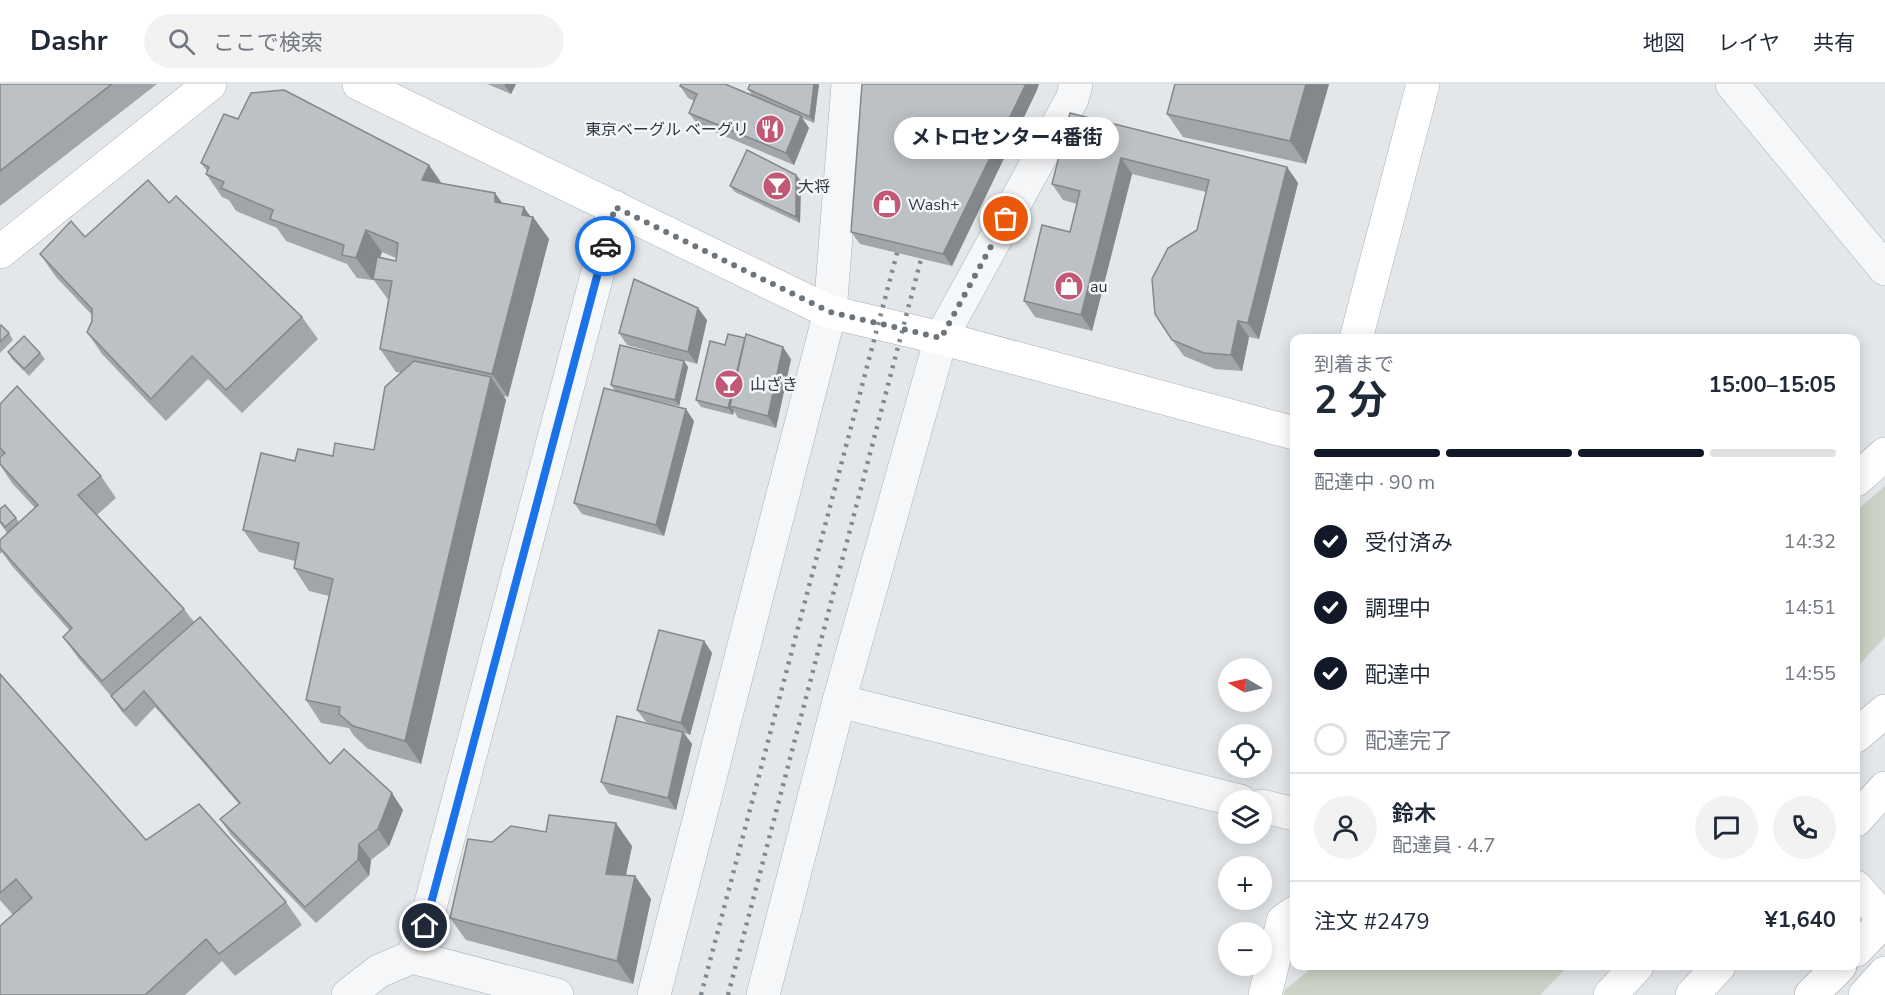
<!DOCTYPE html>
<html lang="ja">
<meta charset="utf-8">
<style>
:root{--surface:#fff;--page:#f2f2f3;--text:#1f2937;--muted:#747a83;--line:#e0e1e3;--accent:#111827}
body{margin:0;font-family:"Nunito Sans","Noto Sans JP",sans-serif;background:var(--page);color:var(--text);height:100vh;display:flex;flex-direction:column;font-size:22px;white-space:nowrap}
*{box-sizing:border-box;margin:0}
p{font-size:20px;color:var(--muted)}
.icon{flex:none;width:33px;height:33px;fill:none;stroke:currentColor;stroke-width:2;stroke-linecap:round;stroke-linejoin:round}
.map{position:relative;flex:1;overflow:hidden}
.sheet{position:absolute;left:1290px;top:250px;width:570px;height:636px;display:flex;flex-direction:column;background:var(--surface);border-radius:12px;box-shadow:0 3px 15px #0003}
.sheet>*{flex:none}
.needle{width:39px;rotate:279deg}
.buttons{position:absolute;left:1218px;top:574px;display:grid;gap:12px}
.buttons a{display:grid;place-items:center;width:54px;height:54px;border-radius:50%;background:var(--surface);box-shadow:0 3px 15px #0003;font-size:30px}
.pin{position:absolute;display:grid;place-items:center;width:51px;height:51px;color:#fff;margin:-26px;border:3px solid #fff;border-radius:50%;box-shadow:0 2px 6px #0007}
.courier{position:absolute;display:grid;place-items:center;width:60px;height:60px;margin:-30px;border:4px solid #1a73e8;border-radius:50%;background:#fff;color:#222;box-shadow:0 2px 8px #0007}
.bubble{position:absolute;height:42px;border-radius:21px;background:var(--surface);box-shadow:0 3px 15px #0003;font-size:20px;font-weight:700;line-height:42px;text-align:center}
.head em{font-style:normal;font-weight:700}
.head div{display:flex;flex-direction:column-reverse}
.head{display:flex;align-items:center;justify-content:space-between;height:102px;padding:0 24px}
h1{font-size:39px;font-weight:700;line-height:45px}
.bar{display:grid;grid-template-columns:repeat(4,1fr);gap:9px 6px;align-content:center;height:72px;padding:0 24px}
.bar i{height:8px;border-radius:4px;background:var(--line)}
.bar .selected{background:var(--accent)}
.bar p{grid-column:span 4}
.line{display:flex;align-items:center;gap:15px;padding:0 24px;border-top:2px solid var(--line)}
.line div{flex:1}
.round{display:grid;place-items:center;flex:none;width:63px;height:63px;border-radius:32px;background:var(--page)}
ol{padding:0 24px;list-style:none}
li{display:flex;align-items:center;gap:18px;height:66px}
li p{margin-inline-start:auto}
li .icon{padding:6px;border-radius:50%;background:var(--accent);color:#fff;stroke-width:4}
li:last-child{color:var(--muted)}
li i{width:33px;height:33px;border:3px solid var(--line);border-radius:50%}
header{display:flex;align-items:center;gap:36px;box-sizing:border-box;height:84px;padding:0 30px;background:var(--surface);border-bottom:2px solid var(--line)}
header strong{font-size:28px}
nav{display:flex;gap:33px;margin-inline-start:auto;font-size:21px}
.search{width:420px;height:54px;background:var(--page);display:flex;align-items:center;gap:15px;box-sizing:border-box;padding:0 21px;border-radius:33px;color:var(--muted);font-size:22px}
.map>svg:first-child{display:block}
</style>
<header>
<strong>Dashr</strong>
<div class="search"><svg class="icon" aria-label="search" viewBox="0 0 24 24"><circle cx="10" cy="10" r="6"/><path d="M15 15l6 6"/></svg>ここで検索</div>
<nav><a>地図</a><a>レイヤ</a><a>共有</a></nav>
</header>
<div class="map">
<svg width="1885" height="911" viewBox="0 0 1885 911">
<rect width="100%" height="100%" fill="#e4e7ea"/>
<g fill="#cbd3c6">
<polygon points="1885,402 1885,553 1856,584 1856,427"/>
<polygon points="1314,882 1568,882 1540,911 1284,911 1285,906"/>
</g>
<g fill="none" stroke-linecap="round" stroke-linejoin="round">
<g stroke="#a9afb4" stroke-width="34">
<g id="street">
<polyline points="1732,0 1885,185"/>
<polyline points="839,617 1240,717"/>
<polyline points="1262,722 1294,730"/>
<polyline points="412,873 557,911"/>
<polyline points="348,911 379,887 412,873 425,842 615,123"/>
<polyline points="654,911 830,228 848,0"/>
<polyline points="763,911 839,617 941,254 1072,15 1076,0"/>
</g>
</g>
<g stroke="#a9afb4" stroke-width="34">
<g id="secondary">
<polyline points="359,0 830,228 941,254 1294,349"/>
<polyline points="0,168 210,0"/>
<polyline points="1356,255 1423,0"/>
<polyline points="1856,396 1885,370"/>
<polyline points="1856,652 1885,627"/>
<polyline points="1856,803 1885,836"/>
<polyline points="1265,911 1283,837 1294,829"/>
<polyline points="1610,911 1637,882"/>
<polyline points="1865,911 1885,889"/>
</g>
</g>
<g stroke="#a4adb4" stroke-width="34">
<g id="primary">
<polyline points="1856,736 1885,704"/>
<polyline points="1692,911 1719,882"/>
</g>
</g>
<g stroke="#8d969f" stroke-width="34">
<g id="highway">
<polyline points="1856,866 1885,836"/>
<polyline points="1811,911 1840,882"/>
</g>
</g>
<use href="#street" stroke="#f6f7f9" stroke-width="33"/>
<use href="#secondary" stroke="#fff" stroke-width="33"/>
<use href="#primary" stroke="#fff" stroke-width="33"/>
<use href="#highway" stroke="#fff" stroke-width="33"/>
<g stroke="#7f8992" stroke-width="4.5" stroke-dasharray="3 6" stroke-linecap="butt">
<polyline points="701,911 901,154"/>
<polyline points="728,911 925,160"/>
</g>
</g>
<g fill="#a2a6aa" fill-rule="evenodd">
<polygon points="0,0 157,0 0,122"/>
<polygon points="487,0 516,0 511,10"/>
<polygon points="819,0 814,39 802,34 809,44 794,81 698,41 689,29 694,17 688,14 680,2 752,11 748,5"/>
<polygon points="1329,0 1306,80 1183,53 1167,30"/>
<polygon points="1037,6 952,182 860,160 851,148"/>
<polygon points="1070,29 1287,83 1298,99 1259,255 1249,253 1242,287 1215,285 1184,272 1172,256 1206,108 1132,90 1092,247 1035,233 1024,217 1070,148 1077,120 1063,116 1052,100"/>
<path d="M238,35L441,99L495,109L502,120L533,133L549,155L508,313L504,312L506,316L421,680L368,665L354,652L349,644L321,639L306,616L329,512L309,507L294,484L295,477L259,468L243,446L295,377L374,366L401,289L396,288L380,265L389,217L373,195L374,191L372,196L357,194L347,180L286,157L277,144L236,127L229,116L222,113L206,90L207,87L201,79ZM382,168L396,174V177L380,173Z"/>
<polygon points="796,91 801,97 800,139 735,108 730,102"/>
<polygon points="85,153 302,233 318,255 242,329 208,295 166,337 102,270 87,248 92,237 92,231 56,193 40,170"/>
<polygon points="707,236 697,280 627,261 619,249"/>
<polygon points="0,242 9,249 13,256 0,269"/>
<polygon points="8,268 40,269 45,275 29,292 12,275"/>
<polygon points="791,275 776,344 738,334 734,327 733,331 701,323 696,316"/>
<polygon points="684,277 688,283 679,322 635,312 694,337 664,452 582,430 574,419 615,307 611,301"/>
<polygon points="0,320 101,392 116,414 97,431 184,525 194,538 330,680 403,726 389,762 371,776 369,792 316,839 231,751 220,735 239,720 155,623 136,643 122,628 111,612 79,575 63,553 70,547 12,482 2,468 0,470 0,456 7,449 0,439 0,425 16,434 19,438 35,424 12,399 0,381 0,373 1,372 0,371"/>
<polygon points="704,557 712,569 690,651 684,649 692,660 676,726 609,710 601,698 663,643 646,638 637,626"/>
<polygon points="0,590 146,756 286,818 302,841 235,892 222,877 185,911 0,911 13,831 0,816"/>
<polygon points="492,758 632,762 626,792 635,792 651,815 633,900 466,856 450,834"/>
</g>
<g fill="#84878b">
<polygon points="504,0 516,0 511,10"/>
<polygon points="814,0 819,0 814,39 810,33"/>
<polygon points="1026,0 1039,0 1037,6 952,182 943,170"/>
<polygon points="1306,0 1329,0 1306,80 1290,57"/>
<polygon points="801,32 809,44 794,81 786,69"/>
<polygon points="1121,74 1132,90 1092,247 1081,231"/>
<polygon points="429,81 445,104 422,96"/>
<polygon points="1287,83 1298,99 1259,255 1248,239"/>
<polygon points="796,91 801,97 800,139 796,133"/>
<polygon points="495,109 511,131 495,118"/>
<polygon points="524,123 532,135 533,133 549,155 508,313 492,290"/>
<polygon points="366,146 382,168 372,196 356,174"/>
<polygon points="698,224 707,236 697,280 688,268"/>
<polygon points="1238,237 1249,253 1242,287 1231,271"/>
<polygon points="745,254 730,322 734,327 733,331 728,324"/>
<polygon points="783,263 791,275 776,344 768,332"/>
<polygon points="684,277 688,283 679,322 675,316"/>
<polygon points="491,293 506,316 421,680 405,657"/>
<polygon points="686,325 694,337 664,452 656,441"/>
<polygon points="704,557 712,569 690,651 681,639"/>
<polygon points="683,648 692,660 676,726 668,714"/>
<polygon points="392,709 403,726 389,762 378,745"/>
<polygon points="616,739 632,762 621,813 606,790"/>
<polygon points="359,760 371,776 369,792 358,776"/>
<polygon points="635,792 651,815 633,900 617,877"/>
</g>
<g fill="#bcc1c6" stroke="#84878b" stroke-width="1.5">
<polygon points="0,0 112,0 0,87"/>
<polygon points="681,0 725,0 801,32 786,69 689,29 697,10 680,2"/>
<polygon points="750,0 814,0 810,33 748,5"/>
<polygon points="862,0 1026,0 943,170 851,148"/>
<polygon points="1175,0 1306,0 1290,57 1167,30"/>
<polygon points="284,6 429,81 422,96 495,109 495,118 524,123 522,131 533,133 492,290 380,265 392,197 373,195 377,173 396,177 398,159 366,146 356,174 342,171 344,161 270,135 273,126 221,104 224,98 206,90 209,83 201,79 224,30 238,35 251,9"/>
<polygon points="1070,29 1287,83 1248,239 1238,237 1231,271 1204,269 1172,256 1155,230 1152,195 1168,164 1197,146 1209,96 1121,74 1081,231 1024,217 1042,141 1070,148 1080,107 1052,100"/>
<polygon points="747,66 796,91 796,133 730,102"/>
<polygon points="148,96 169,119 176,112 302,233 226,306 192,272 151,315 87,248 92,237 92,225 40,170 71,137 85,153"/>
<polygon points="634,195 698,224 688,268 619,249"/>
<polygon points="1,241 9,249 0,258 0,242"/>
<polygon points="728,250 745,254 728,324 696,316 710,257 725,261"/>
<polygon points="746,250 783,263 768,332 730,322"/>
<polygon points="24,252 40,269 24,285 8,268"/>
<polygon points="620,261 684,277 675,316 611,301"/>
<polygon points="414,277 491,293 405,657 353,642 339,630 340,623 306,616 333,495 294,484 299,459 243,446 261,369 295,377 298,365 333,372 335,359 374,366 385,303"/>
<polygon points="17,302 101,392 78,411 184,525 102,597 63,553 72,544 0,464 0,456 38,421 0,380 0,373 5,369 0,364 0,320"/>
<polygon points="604,304 686,325 656,441 574,419"/>
<polygon points="5,421 16,434 5,443 0,437 0,425"/>
<polygon points="200,533 330,680 344,665 392,709 378,745 359,760 358,776 305,823 220,735 240,719 144,607 124,627 111,612"/>
<polygon points="659,546 704,557 681,639 637,626"/>
<polygon points="0,590 146,756 199,720 286,818 219,870 206,855 145,911 0,911 0,842 32,814 16,795 0,809"/>
<polygon points="617,632 683,648 668,714 601,698"/>
<polygon points="549,731 616,739 606,790 635,792 617,877 450,834 468,755 492,758 511,742 546,748"/>
</g>
<g fill="none" stroke-linecap="round" stroke-linejoin="round">
<polyline stroke="#6d757c" stroke-width="6" stroke-dasharray="0 10.8" points="605,162 615,123 830,228 941,254 1006,135"/>
<polyline stroke="#1a73e8" stroke-width="8" points="425,842 605,162"/>
</g>
<defs>
<g id="restaurant-disc" transform="scale(1.5)"><circle r="9.5" fill="#c05876" stroke="#f3f6f8"/><path d="M-5-6h1v4h1v-4h1v4h1v-4h1v5L-1.5 .5V6h-2V.5L-5-1ZM5-6V6H3V1.5H1.5Q1.5-4 5-6Z" fill="#fff"/></g>
<g id="bar-disc" transform="scale(1.5)"><circle r="9.5" fill="#c05876" stroke="#f3f6f8"/><path d="M-6-5H6L.8 .8V4.5H3.5V6h-7V4.5H-.8V.8Z" fill="#fff"/></g>
<g id="shop-disc" transform="scale(1.5)"><circle r="9.5" fill="#c05876" stroke="#f3f6f8"/><path d="M-5-2.5h2.3a2.7 3.5 0 0 1 5.4 0H5L5.5 6h-11ZM-1.5-2.5h3a1.5 2.3 0 0 0-3 0Z" fill="#fff"/></g>
</defs>
<g fill-rule="evenodd">
<use href="#restaurant-disc" x="770" y="45"/>
<use href="#bar-disc" x="777" y="102"/>
<use href="#shop-disc" x="887" y="120"/>
<use href="#shop-disc" x="1069" y="202"/>
<use href="#bar-disc" x="729" y="300"/>
</g>
<g text-anchor="middle" stroke-width="5" stroke-linejoin="round" paint-order="stroke">
<g font-size="16" fill="#2d3741" stroke="#f3f6f8" text-anchor="start">
<text x="749" y="51" text-anchor="end">東京ベーグル ベーグリ</text>
<text x="798" y="108">大将</text>
<text x="908" y="126">Wash+</text>
<text x="1090" y="208">au</text>
<text x="750" y="306">山ざき</text>
</g>
</g>
</svg>
<div class="buttons">
<a><svg class="needle" viewBox="-14 -14 28 28"><path d="M0-13l5 13h-10z" fill="#e53935"/><path d="M0 13l5-13h-10z" fill="#747a83"/></svg></a>
<a><svg class="icon" aria-label="locate" viewBox="0 0 24 24"><circle cx="12" cy="12" r="6"/><path d="M12 2v4M12 18v4M2 12h4M18 12h4"/></svg></a>
<a><svg class="icon" aria-label="layers" viewBox="0 0 24 24"><path d="M12 4l9 5-9 5-9-5zM3 14l9 5 9-5"/></svg></a>
<a>+</a>
<a>−</a>
</div>
<div class="pin" style="left:1006px;top:135px;background:#ea580c"><svg class="icon" aria-label="bag" viewBox="0 0 24 24"><path d="M5 8h14l-1 12H6zM9 8a3 3 0 0 1 6 0"/></svg></div>
<div class="pin" style="left:425px;top:842px;background:#1f2937"><svg class="icon" aria-label="home" viewBox="0 0 24 24"><path d="M3 11l9-7 9 7M6 9v11h12V9"/></svg></div>
<div class="courier" style="left:605px;top:162px"><svg class="icon" aria-label="car" viewBox="0 0 24 24"><path d="M5 17H2v-5l4-1 3-4h7l3 4 3 1v5h-3M9 17h6M6 11h13"/><circle cx="7" cy="17" r="2"/><circle cx="17" cy="17" r="2"/></svg></div>
<div class="bubble" style="left:894px;top:33px;width:225px">メトロセンター4番街</div>
<section class="sheet">
<div class="head"><div><h1>2 分</h1><p>到着まで</p></div><em>15:00–15:05</em></div>
<div class="bar"><i class="selected"></i><i class="selected"></i><i class="selected"></i><i></i><p>配達中 · 90 m</p></div>
<ol>
<li><svg class="icon" aria-label="check" viewBox="0 0 24 24"><path d="M5 12l5 5 9-10"/></svg>受付済み<p>14:32</p></li>
<li><svg class="icon" aria-label="check" viewBox="0 0 24 24"><path d="M5 12l5 5 9-10"/></svg>調理中<p>14:51</p></li>
<li><svg class="icon" aria-label="check" viewBox="0 0 24 24"><path d="M5 12l5 5 9-10"/></svg>配達中<p>14:55</p></li>
<li><i></i>配達完了</li>
</ol>
<div class="line" style="height:108px"><a class="round"><svg class="icon" aria-label="person" viewBox="0 0 24 24"><circle cx="12" cy="8" r="4"/><path d="M4 21q1-7 8-7t8 7"/></svg></a><div><b>鈴木</b><p>配達員 · 4.7</p></div><a class="round"><svg class="icon" aria-label="chat" viewBox="0 0 24 24"><path d="M4 5h16v11H9l-5 4z"/></svg></a><a class="round"><svg class="icon" aria-label="phone" viewBox="0 0 24 24"><path d="M5 4h4l2 5-3 2q2 4 5 5l2-3 5 2v4C11 20 4 13 5 4z"/></svg></a></div>
<div class="line" style="height:78px"><div>注文 #2479</div><b>¥1,640</b></div>
</section>
</div>
